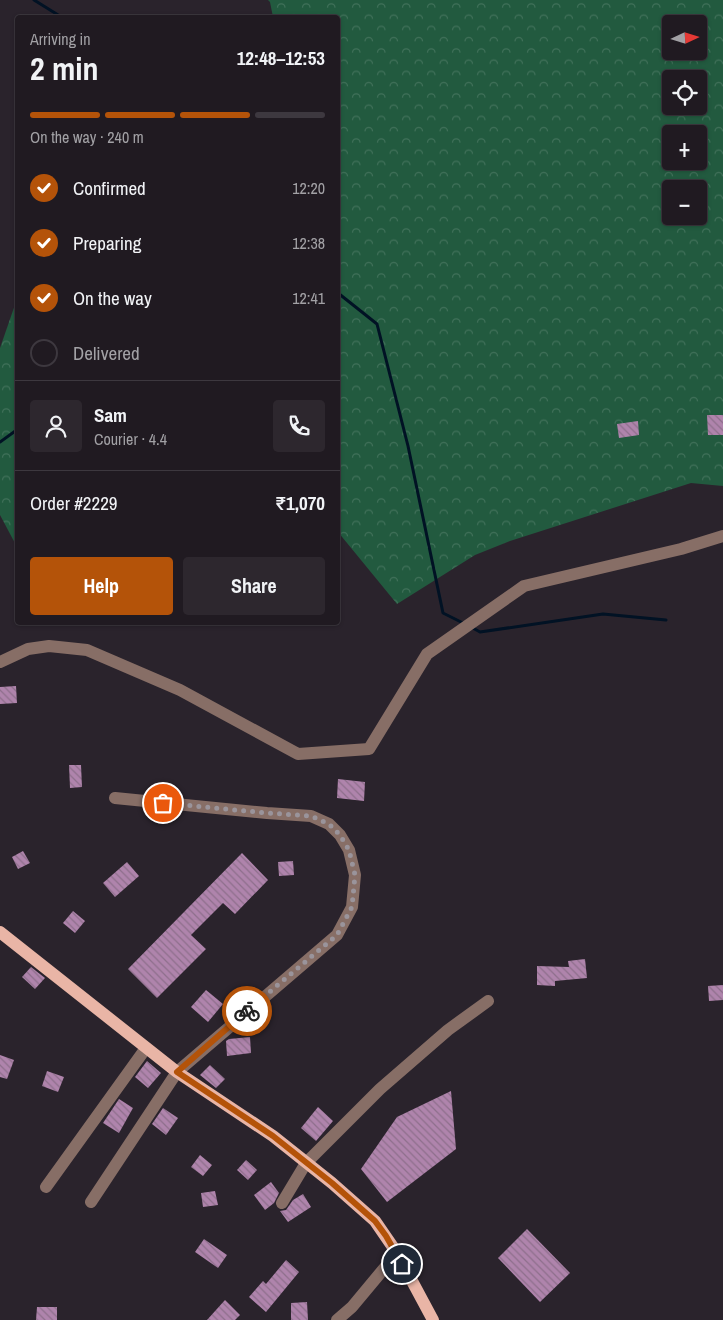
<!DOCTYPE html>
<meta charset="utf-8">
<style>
:root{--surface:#201a21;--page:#2d272e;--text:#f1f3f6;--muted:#a2a1a5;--line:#3d383f;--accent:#b45309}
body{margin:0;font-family:"Archivo Narrow",sans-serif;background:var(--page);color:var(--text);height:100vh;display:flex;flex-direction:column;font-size:19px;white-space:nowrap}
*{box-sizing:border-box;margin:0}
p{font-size:16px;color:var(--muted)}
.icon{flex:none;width:28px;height:28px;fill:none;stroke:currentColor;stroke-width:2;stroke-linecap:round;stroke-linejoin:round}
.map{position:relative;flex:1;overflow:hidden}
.side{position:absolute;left:15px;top:15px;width:325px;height:610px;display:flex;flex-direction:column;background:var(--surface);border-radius:5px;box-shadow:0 1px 4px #0004,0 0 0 1px var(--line)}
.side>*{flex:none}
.needle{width:32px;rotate:86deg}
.buttons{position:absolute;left:662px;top:15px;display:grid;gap:10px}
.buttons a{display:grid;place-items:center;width:45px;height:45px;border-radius:5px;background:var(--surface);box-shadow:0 1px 4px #0004,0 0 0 1px var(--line);font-size:25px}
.pin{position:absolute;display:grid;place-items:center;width:42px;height:42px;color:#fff;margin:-21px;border:2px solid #fff;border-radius:50%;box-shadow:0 1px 5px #0007}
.courier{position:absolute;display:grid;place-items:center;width:50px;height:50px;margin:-25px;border:4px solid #b45309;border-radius:50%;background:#fff;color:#222;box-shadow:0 1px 6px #0007}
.head em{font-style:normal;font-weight:700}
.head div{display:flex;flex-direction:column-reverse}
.head{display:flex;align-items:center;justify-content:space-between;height:85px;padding:0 15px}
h1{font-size:32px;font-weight:700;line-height:38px}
.bar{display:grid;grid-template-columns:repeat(4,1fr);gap:8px 5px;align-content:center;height:60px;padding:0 15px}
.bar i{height:6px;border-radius:4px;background:var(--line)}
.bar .active{background:var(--accent)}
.bar p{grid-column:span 4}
.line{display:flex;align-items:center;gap:12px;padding:0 15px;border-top:1px solid var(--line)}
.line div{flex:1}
.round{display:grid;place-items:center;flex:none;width:52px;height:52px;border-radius:5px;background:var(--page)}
ol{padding:0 15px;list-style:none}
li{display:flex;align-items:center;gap:15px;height:55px}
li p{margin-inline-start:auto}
li .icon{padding:5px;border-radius:50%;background:var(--accent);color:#fff;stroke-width:4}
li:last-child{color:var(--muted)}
li i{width:28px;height:28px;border:2px solid var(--line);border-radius:50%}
.button{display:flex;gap:10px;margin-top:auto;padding:10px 15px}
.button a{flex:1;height:58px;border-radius:5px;background:var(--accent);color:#fff;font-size:20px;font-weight:700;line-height:58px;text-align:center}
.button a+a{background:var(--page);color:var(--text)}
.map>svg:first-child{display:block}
</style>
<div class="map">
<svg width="723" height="1320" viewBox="0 0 723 1320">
<defs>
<pattern id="forest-crowns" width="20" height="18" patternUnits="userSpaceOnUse" patternTransform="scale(1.25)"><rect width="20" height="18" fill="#225a3f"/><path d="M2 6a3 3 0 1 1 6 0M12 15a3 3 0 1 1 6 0" fill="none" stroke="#41715a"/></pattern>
<pattern id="building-back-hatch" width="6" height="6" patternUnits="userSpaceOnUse" patternTransform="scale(1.25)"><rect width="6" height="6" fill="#af84ac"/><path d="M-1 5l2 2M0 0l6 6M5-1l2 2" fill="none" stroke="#8e6f8c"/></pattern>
</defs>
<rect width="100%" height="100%" fill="#2a232c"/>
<g fill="url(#forest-crowns)" fill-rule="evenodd">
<path d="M268,0H723V486L691,483L510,541L475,555L397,604L338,532V18L273,17L270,2ZM671,24H699V51H671ZM671,79H699V106H671ZM671,134H699V161H671ZM671,189H699V216H671Z"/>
<polygon points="17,299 17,547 0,515 0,348"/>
</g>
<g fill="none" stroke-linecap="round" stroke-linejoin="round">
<g stroke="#011224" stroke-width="3">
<polyline points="34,0 63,18"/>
<polyline points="338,293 377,324 408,446 443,613 463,623"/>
<polyline points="0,442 18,429"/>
<polyline points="471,627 480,632 603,614 666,620"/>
</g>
</g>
<g fill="url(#building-back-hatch)">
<polygon points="707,415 723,415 723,435 708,435"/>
<polygon points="638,421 639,435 619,438 617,424"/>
<polygon points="16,686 17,703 0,704 0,687"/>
<polygon points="69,765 81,765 82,787 70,788"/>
<polygon points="338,779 365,782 364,801 337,798"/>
<polygon points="23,851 30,863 18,869 12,857"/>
<polygon points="242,853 268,880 235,914 223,903 191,935 206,949 157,998 128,969"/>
<polygon points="293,861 294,875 279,876 278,862"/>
<polygon points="127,862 139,876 115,897 103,883"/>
<polygon points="73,911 85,921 75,933 63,923"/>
<polygon points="585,959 587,978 555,981 555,986 537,985 537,966 569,967 568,961"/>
<polygon points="31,967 45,978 35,989 22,977"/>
<polygon points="723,985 723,1000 709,1001 708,986"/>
<polygon points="206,990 223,1004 208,1022 191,1007"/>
<polygon points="250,1037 251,1053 227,1056 226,1041 229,1039"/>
<polygon points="0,1055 14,1060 7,1079 0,1077"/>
<polygon points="147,1061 161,1073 148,1088 135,1077"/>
<polygon points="210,1065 225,1079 216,1088 200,1075"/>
<polygon points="47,1071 64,1077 58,1092 42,1086"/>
<polygon points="451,1091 456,1149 387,1202 361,1169 397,1117"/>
<polygon points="119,1099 133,1108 119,1133 103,1123"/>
<polygon points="318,1107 333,1121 316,1141 301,1128"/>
<polygon points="163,1108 178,1118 166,1135 152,1124"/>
<polygon points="200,1155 212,1165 203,1176 191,1167"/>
<polygon points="246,1160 257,1170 248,1180 237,1170"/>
<polygon points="271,1182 279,1193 274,1203 265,1210 254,1195"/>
<polygon points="215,1191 218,1205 203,1207 201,1193"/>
<polygon points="303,1194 311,1207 288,1222 280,1211 286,1210 293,1200"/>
<polygon points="527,1229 570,1273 540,1302 498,1258"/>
<polygon points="204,1239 227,1255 218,1268 195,1252"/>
<polygon points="286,1260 299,1272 266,1312 249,1297 263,1281 266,1284"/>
<polygon points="225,1300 240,1315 235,1320 207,1320"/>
<polygon points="307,1302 308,1320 291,1320 291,1303"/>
<polygon points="37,1307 57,1307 57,1320 36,1320"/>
</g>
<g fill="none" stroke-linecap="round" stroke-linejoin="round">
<g stroke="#876e66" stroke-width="12">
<polyline points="0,662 28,649 49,646 87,650 180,690 298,754 369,749 427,654 524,586 681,549 723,536"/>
<polyline points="46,1187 146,1048"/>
<polyline points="91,1202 177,1072 337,935 352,907 355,875 349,850 340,835 329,824 311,816 267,813 115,798"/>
<polyline points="282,1203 306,1163 380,1089 448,1030 488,1001"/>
<polyline points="337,1320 352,1307 397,1253"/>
</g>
<polyline stroke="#e9b5a6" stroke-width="12" points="0,932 177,1072 273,1136 332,1183 375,1221 397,1253 433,1320"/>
</g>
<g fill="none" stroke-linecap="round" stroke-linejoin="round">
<polyline stroke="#9a949b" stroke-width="5" stroke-dasharray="0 9" points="163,803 267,813 311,816 329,824 340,835 349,850 355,875 352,907 337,935 247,1011"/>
<polyline stroke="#b45309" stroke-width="6" points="247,1011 177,1072 273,1136 332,1183 375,1221 386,1236 402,1264"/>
</g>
</svg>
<div class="buttons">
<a><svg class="needle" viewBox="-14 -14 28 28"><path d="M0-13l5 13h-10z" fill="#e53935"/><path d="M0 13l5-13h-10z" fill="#a2a1a5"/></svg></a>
<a><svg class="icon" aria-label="locate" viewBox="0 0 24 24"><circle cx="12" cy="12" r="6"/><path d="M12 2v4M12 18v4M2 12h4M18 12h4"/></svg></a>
<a>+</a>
<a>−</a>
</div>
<div class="pin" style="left:163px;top:803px;background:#ea580c"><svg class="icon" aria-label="bag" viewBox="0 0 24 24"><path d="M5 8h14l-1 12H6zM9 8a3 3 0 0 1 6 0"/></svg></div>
<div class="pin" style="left:402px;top:1264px;background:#1f2937"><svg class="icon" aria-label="home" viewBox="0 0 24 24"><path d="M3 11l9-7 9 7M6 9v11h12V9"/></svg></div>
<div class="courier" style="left:247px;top:1011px"><svg class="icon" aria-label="bike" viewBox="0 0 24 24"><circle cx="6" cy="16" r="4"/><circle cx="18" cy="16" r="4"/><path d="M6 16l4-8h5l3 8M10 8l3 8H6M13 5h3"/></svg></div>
<section class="side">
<div class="head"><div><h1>2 min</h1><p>Arriving in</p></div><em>12:48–12:53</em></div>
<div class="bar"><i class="active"></i><i class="active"></i><i class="active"></i><i></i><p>On the way · 240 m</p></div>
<ol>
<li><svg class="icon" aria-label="check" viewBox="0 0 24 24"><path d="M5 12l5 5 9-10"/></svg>Confirmed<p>12:20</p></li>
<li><svg class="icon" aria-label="check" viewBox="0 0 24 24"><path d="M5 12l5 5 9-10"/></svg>Preparing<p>12:38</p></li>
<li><svg class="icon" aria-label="check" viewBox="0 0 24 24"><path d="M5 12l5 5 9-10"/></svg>On the way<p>12:41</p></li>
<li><i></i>Delivered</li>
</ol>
<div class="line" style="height:90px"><a class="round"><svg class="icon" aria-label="person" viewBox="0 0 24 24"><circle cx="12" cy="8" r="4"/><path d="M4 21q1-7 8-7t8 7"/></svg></a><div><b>Sam</b><p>Courier · 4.4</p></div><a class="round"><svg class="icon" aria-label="phone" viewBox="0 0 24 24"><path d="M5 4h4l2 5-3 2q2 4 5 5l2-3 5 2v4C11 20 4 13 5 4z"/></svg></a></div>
<div class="line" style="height:65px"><div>Order #2229</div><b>₹1,070</b></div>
<div class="button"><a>Help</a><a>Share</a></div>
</section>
</div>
